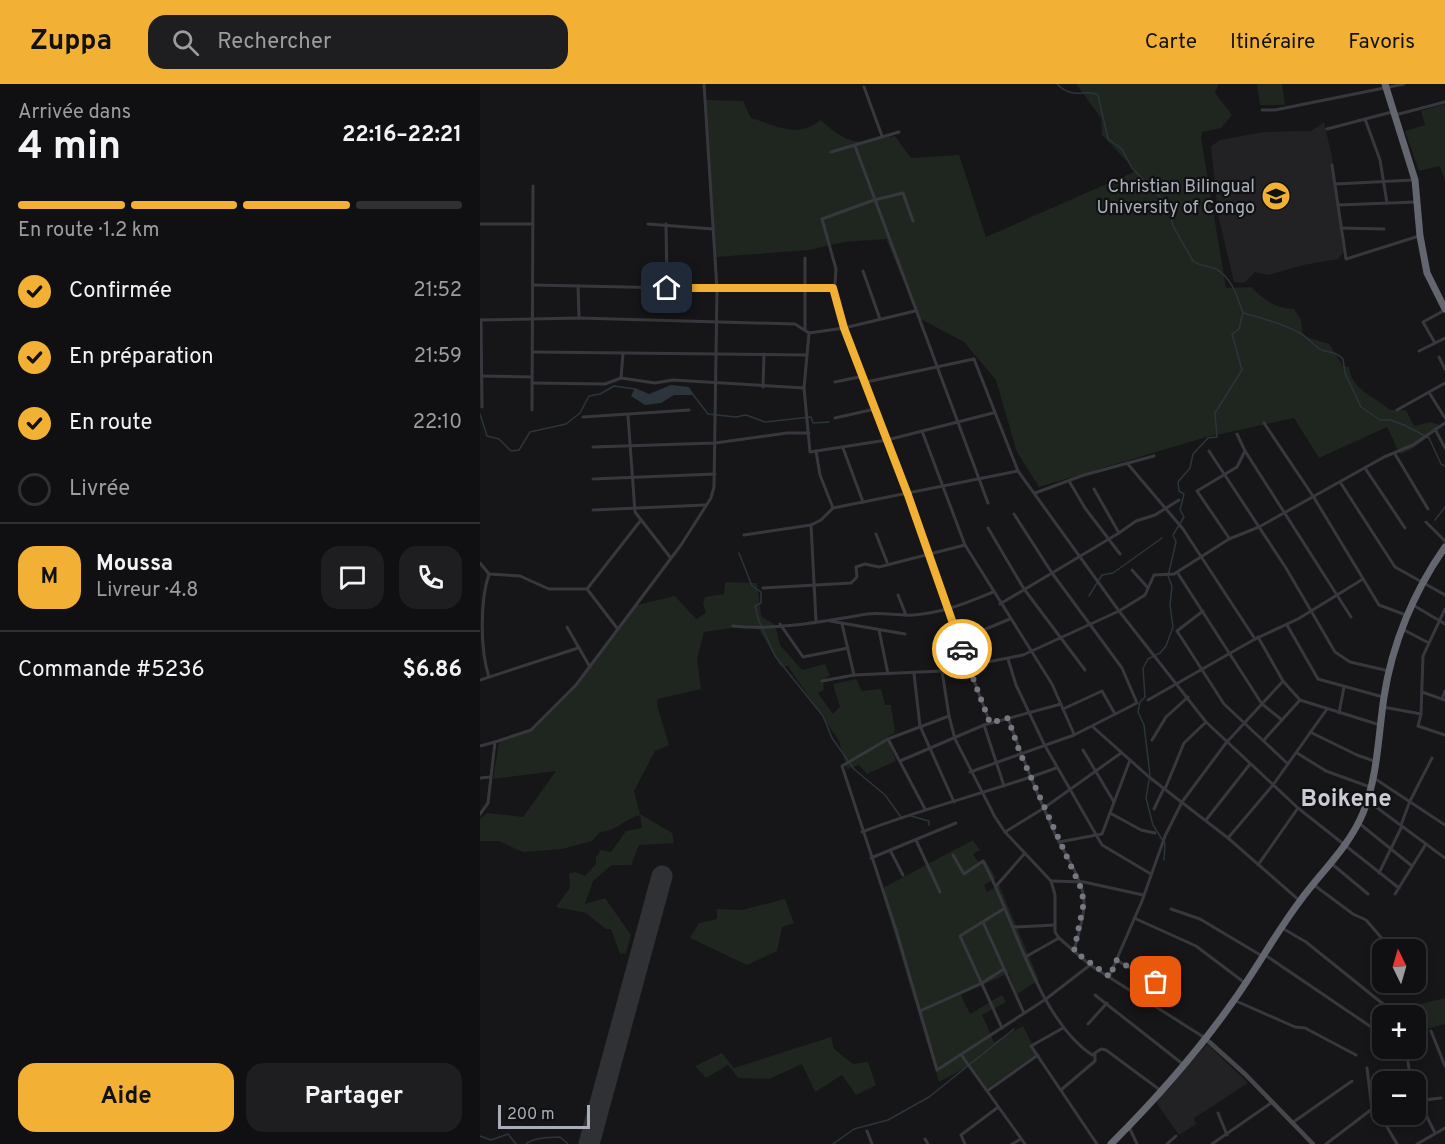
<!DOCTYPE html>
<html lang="fr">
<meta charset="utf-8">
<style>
:root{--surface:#101012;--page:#1e1e20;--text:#f1f3f6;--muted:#9c9d9f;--line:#303032;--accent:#f2b134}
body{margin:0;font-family:Overpass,sans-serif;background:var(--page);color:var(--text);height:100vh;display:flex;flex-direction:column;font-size:22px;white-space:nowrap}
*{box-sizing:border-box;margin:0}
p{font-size:20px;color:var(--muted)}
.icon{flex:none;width:33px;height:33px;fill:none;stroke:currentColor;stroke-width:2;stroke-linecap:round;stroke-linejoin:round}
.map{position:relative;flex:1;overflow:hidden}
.panel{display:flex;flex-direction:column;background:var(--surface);width:480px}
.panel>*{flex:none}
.needle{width:39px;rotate:355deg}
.tools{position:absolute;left:892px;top:855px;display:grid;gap:12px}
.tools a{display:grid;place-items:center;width:54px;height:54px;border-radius:12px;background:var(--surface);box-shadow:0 3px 9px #0003,0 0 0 2px var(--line);font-size:30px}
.scale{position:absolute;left:18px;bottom:15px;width:92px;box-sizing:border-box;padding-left:6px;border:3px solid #a8adb8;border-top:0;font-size:16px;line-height:21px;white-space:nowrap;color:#a8adb8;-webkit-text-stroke:4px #111113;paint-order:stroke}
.pin{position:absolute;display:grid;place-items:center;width:51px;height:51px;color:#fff;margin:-26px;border-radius:12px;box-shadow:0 3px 9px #0006}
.courier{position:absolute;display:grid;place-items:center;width:60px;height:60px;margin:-30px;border:4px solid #f2b134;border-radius:50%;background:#fff;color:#222;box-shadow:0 2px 8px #0007}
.head em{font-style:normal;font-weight:700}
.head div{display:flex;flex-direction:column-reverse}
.head{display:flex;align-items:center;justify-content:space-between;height:102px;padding:0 18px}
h1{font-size:39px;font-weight:700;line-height:45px}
.bar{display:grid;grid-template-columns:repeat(4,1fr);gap:9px 6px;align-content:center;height:72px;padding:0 18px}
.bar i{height:8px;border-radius:4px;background:var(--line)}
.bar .current{background:var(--accent)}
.bar p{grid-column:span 4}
.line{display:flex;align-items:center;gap:15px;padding:0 18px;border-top:2px solid var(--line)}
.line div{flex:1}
.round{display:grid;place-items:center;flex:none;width:63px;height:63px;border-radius:18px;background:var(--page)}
ol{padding:0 18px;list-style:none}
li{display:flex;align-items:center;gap:18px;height:66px}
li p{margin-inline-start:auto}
li .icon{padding:6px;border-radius:50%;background:var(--accent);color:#111;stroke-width:4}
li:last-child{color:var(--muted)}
li i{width:33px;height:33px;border:3px solid var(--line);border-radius:50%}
.primary-button{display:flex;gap:12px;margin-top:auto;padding:12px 18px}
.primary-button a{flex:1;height:69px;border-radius:18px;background:var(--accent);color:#111;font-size:24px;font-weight:700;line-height:69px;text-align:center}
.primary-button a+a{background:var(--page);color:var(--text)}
header{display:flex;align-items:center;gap:36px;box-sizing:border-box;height:84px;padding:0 30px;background:var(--accent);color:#111}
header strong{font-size:28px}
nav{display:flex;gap:33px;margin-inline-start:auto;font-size:21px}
.search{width:420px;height:54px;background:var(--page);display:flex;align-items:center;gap:15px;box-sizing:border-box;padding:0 21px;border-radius:18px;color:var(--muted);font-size:22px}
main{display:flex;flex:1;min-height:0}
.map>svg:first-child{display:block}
</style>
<header>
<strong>Zuppa</strong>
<div class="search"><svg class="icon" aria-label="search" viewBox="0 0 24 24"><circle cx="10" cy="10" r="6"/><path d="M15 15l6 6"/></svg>Rechercher</div>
<nav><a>Carte</a><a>Itinéraire</a><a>Favoris</a></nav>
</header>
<main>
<section class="panel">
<div class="head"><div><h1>4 min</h1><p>Arrivée dans</p></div><em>22:16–22:21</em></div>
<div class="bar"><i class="current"></i><i class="current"></i><i class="current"></i><i></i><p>En route · 1.2 km</p></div>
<ol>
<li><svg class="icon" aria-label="check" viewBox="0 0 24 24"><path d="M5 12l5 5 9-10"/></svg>Confirmée<p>21:52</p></li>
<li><svg class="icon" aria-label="check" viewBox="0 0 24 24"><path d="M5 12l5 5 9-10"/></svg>En préparation<p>21:59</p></li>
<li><svg class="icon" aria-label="check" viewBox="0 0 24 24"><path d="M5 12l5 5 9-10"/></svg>En route<p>22:10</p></li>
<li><i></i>Livrée</li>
</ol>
<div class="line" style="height:108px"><b class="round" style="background:var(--accent);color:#111">M</b><div><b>Moussa</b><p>Livreur · 4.8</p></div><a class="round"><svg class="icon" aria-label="chat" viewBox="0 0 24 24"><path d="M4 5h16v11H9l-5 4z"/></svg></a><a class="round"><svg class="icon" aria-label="phone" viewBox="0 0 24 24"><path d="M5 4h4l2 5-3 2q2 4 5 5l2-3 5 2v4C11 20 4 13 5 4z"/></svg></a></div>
<div class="line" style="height:78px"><div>Commande #5236</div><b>$6.86</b></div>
<div class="primary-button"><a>Aide</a><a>Partager</a></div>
</section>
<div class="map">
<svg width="965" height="1060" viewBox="0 0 965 1060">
<rect width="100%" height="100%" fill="#161618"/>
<g fill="#222225">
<polygon points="844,38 852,73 863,169 858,175 823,181 789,191 775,188 764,199 754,198 738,131 731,62 740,56 783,48 831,47"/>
<polygon points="178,786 189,790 117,1060 102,1060"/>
<polygon points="727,960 768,999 714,1034 716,1040 699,1051 676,1018"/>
</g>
<g fill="#1e261f">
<path d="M596,0H739L735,9L752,31L741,44L722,48L721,54L746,204L771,203C783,215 796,225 814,225L821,236L823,252L849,260L863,282L869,283C872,307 893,311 910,326H926L934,342L951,338L962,342C948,352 935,366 920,370L907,343L839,374L814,334L723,354L559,403L537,368L516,296L484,258L439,234L406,155L364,158L329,166L236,173L226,16L263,17L271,34C298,42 316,55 341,36C371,64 378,59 415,52L431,74L479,71L506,153L656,87L622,51L621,34Z"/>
<polygon points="777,0 802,0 805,21 780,21"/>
<polygon points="965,20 965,96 960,82 939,87 925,47 945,41 941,27"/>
<path d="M245,498L277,499L281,532L295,541L300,561L322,586L345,580L350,591L343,596L344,606L338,609L353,630L360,623L353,600L376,595L382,607L401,605L405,621H411L415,649L407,653L416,677L387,690L379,681L367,685L359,657L308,582H300L279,545L266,542L224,548L217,574L221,605L178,615L177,621L189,661L175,667L154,707L160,730L192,749L194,759L159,761L151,781H132L113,797L105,820L125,814L151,851L146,869L140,870L131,845H126L106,829L76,823L90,804L89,790L95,788L105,792L116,780V773L121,766L131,768L146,747L162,744L160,731C145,735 136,747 120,748L112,757L82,765L43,768L19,757H0V735L7,729L43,733L76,687L13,695L19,658L52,647L98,601L157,521L195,512L216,535L226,529L223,519L225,513L244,510Z"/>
<polygon points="493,756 500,766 493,770 498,778 505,776 516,794 504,801 507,808 519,801 559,896 537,910 529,889 481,911 490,930 522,911 526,918 502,931 514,958 543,942 557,970 506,1005 489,982 459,998 401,805"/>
<polygon points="305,815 314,839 302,843 297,867 267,881 210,854 219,839 237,835 237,825 262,826"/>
<polygon points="965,914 965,940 936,948 936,932 928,931 925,924"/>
<polygon points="351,953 354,965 373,980 388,978 396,1001 376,1011 362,991 335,1008 322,980 289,995 258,994 248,981 226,994 215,982 242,969 254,984"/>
</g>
<polygon fill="#2c353c" points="191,301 209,303 214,311 194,311 181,319 165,321 151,312 155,304 169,310"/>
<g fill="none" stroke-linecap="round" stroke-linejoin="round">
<g stroke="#2c353c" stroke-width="1.5">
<path d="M577,0C594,17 605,4 618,11L628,55L642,65L652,84L688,121L693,142L713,177C720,182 728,182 736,185C752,194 757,212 763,229L759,245L752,250L762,286L735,329L737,353L728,354L713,370L710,384L698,398L699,407L704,410L700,426L704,433L693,451L696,458L688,492L692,502L690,521L693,543L686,562L680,569L668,575L663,584L665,613L660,618L658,628L664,641L670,691"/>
<path d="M763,229C783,234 803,240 820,249C828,253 834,263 842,266C851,269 856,268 863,275L865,289L881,323L900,336H910L924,341L949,354L961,380L965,382"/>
<polyline points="211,308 228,330 256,333 266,331 285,338 331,333 333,339 349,338"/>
<polyline points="0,330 7,352 19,355 31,367 39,366 50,348 86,340 100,329 109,312 120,310 134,302 155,305"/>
<polyline points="955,436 965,423"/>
<polyline points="259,469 272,502 281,508 281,519 275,522 279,537 295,572 343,632 352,654 374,685 405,711 421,733"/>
<polyline points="609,512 622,491 633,489 682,454"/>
<polyline points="669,696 666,714 673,741 685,760 684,776"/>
<polyline points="431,732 449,737 449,741"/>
<polyline points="0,1052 11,1056 28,1050 36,1060"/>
<path d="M46,1060C53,1054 70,1053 80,1053L88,1060"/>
<polyline points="353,1060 374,1045 408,1036 449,1013 534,945"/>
</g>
<polyline stroke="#303135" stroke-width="21" points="109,1060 182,792"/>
<g stroke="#37383d" stroke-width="3">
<polyline points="384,3 402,52"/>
<polyline points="782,26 795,26 924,0"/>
<polyline points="915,31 965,18"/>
<polyline points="885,35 900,76 907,119"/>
<polyline points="847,45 912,28"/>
<polyline points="375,62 508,419"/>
<polyline points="351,68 419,48"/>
<polyline points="852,81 866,175 939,152"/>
<polyline points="856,100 933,96"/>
<polyline points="858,121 936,118"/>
<polyline points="433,137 423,109 394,116 342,135 356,185 354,215 364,244 435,227"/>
<polyline points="0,140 53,140"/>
<polyline points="168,140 233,145"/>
<polyline points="186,140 187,204"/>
<polyline points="861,144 904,145"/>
<polyline points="325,174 325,246"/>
<polyline points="383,187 400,235"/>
<polyline points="54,201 237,205 353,204"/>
<polyline points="98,202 99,233"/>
<polyline points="0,236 99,234 315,240 329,249 364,244 428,411 467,525 510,639"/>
<polyline points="1,236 2,323"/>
<polyline points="329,249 324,304 330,368 407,356 513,329"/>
<polyline points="955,259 943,238 965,226"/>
<polyline points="939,267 965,254"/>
<polyline points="53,268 327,271"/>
<polyline points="959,273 965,285"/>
<polyline points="0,292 52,293"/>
<polyline points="141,294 143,269"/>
<polyline points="355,298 384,292"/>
<polyline points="386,298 494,275 538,387 639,527 726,638 818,724 919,804"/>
<polyline points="52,299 125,300 141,294 175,299 193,296 324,304"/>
<polyline points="283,303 284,270"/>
<polyline points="950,310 965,334"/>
<polyline points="52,326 53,102"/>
<polyline points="917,326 965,299"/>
<polyline points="148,332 155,428 190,473"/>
<polyline points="103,333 209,326"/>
<polyline points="355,334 395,325"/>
<polyline points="784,339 833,412 899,521 926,531"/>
<polyline points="955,345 965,364"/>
<polyline points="442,347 485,461 572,600 594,650"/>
<polyline points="757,350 765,367 871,533"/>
<polyline points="113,363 235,359 307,349 329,349"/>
<polyline points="363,364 383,418"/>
<polyline points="336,367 340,391 353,424"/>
<polyline points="729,367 806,484 855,568 870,578 909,587"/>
<polyline points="915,370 948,425"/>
<polyline points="647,379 703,445 775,555"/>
<polyline points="885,384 925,444"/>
<polyline points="113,395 235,390"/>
<polyline points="589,397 605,424 640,470"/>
<polyline points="860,398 915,483 965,511"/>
<polyline points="614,405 639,449"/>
<polyline points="555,409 604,391 674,372"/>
<polyline points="113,426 225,421"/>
<polyline points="946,438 965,457"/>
<polyline points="331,441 336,537"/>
<polyline points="508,444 544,505 605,586"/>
<polyline points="396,450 407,478"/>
<polyline points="264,451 331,441 341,436 353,424 538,387"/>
<polyline points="749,454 717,407 757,383 765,367"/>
<polyline points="0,479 9,490 40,492 69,505 107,505 137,544"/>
<polyline points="652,486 668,504"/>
<polyline points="697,488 782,620 802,636"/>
<path d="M9,490C0,516 0,566 9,593"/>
<polyline points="283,504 371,499 377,493 376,483 385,480 399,483 485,461"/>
<polyline points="107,505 161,436"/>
<polyline points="418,511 426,531"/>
<polyline points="520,520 639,449 656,437 675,431 699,416"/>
<polyline points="933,521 965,540"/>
<polyline points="965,525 943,572 941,630 938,642 965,651"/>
<polyline points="723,527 697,547 744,620 808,680"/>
<polyline points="350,537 425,550"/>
<polyline points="300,540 323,573 368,564"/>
<polyline points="362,540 374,591"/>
<polyline points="807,541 838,595 903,613"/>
<path d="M253,542C293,547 346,537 387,530C402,528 418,532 433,531C463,529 486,519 513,508"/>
<polyline points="87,543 110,583"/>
<polyline points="399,546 408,590"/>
<polyline points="924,546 947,558"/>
<polyline points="778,553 803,597 820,616 900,641"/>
<polyline points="479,556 530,535"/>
<polyline points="528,575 536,601 564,660 622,761 671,790"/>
<polyline points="462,587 469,632 475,655 515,733 525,748 571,797 575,811 575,848 579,854 610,881 725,954"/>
<polyline points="434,590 440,642 474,718"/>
<polyline points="0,596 98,564"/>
<polyline points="342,597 374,591 462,587 543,571 639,527 665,511 674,491 694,490 749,455 779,443 904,373 933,361 965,339"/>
<polyline points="942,608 965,616"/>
<polyline points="962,615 965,607"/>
<polyline points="668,616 775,555 818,535 883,495"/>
<polyline points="903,623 941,630"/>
<polyline points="583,625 622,607 635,630"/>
<polyline points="859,629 864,603"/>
<polyline points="469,632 408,655 362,682 416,846 457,986 566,915 610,881"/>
<path d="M528,634C542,673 558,712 575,750C584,769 603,795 604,817C605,833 598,851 594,867"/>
<polyline points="504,641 524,702"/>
<polyline points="613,643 669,693 748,754 820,817"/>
<polyline points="830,648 877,671 897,678"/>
<polyline points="408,655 445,725"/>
<polyline points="672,656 686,633 708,613"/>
<polyline points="784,656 820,616"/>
<polyline points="0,662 15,658"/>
<polyline points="603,666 634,718"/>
<polyline points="817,669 846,687 890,703"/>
<polyline points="420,677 504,641 581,620"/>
<polyline points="490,688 594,651 657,619 642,584 572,489 534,430"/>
<polyline points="0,694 10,693"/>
<polyline points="894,694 965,741"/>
<polyline points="685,705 704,659 726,638"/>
<polyline points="888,717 965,774"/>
<polyline points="674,725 684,704"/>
<polyline points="630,729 661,746 675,749"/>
<polyline points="0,730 8,719 15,658 51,646 96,601 201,461 231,414 234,403 237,205 224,0"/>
<polyline points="726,736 770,680"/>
<polyline points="880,740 932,782"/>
<polyline points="921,741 930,717 952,674"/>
<path d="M382,748C446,723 512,708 576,684"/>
<polyline points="525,748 564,724 641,669"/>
<polyline points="748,754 793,701 847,625"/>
<polyline points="436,756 460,808"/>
<polyline points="579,758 622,750 650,676"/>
<polyline points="410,766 423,791"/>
<path d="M473,771L484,790L503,777C535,835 557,934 612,971L621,965L626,966L680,1006"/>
<polyline points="391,774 476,739"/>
<polyline points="852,780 888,810"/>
<polyline points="778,781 818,724"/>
<polyline points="899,789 922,742"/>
<polyline points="571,797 604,798 663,811"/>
<polyline points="517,801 545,769"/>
<polyline points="834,801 873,830 886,836 912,866"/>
<polyline points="915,810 946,760"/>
<polyline points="691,825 720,835 782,872"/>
<polyline points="654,834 716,862 765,899"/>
<polyline points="503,838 544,929"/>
<polyline points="534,843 575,841"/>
<polyline points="802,844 826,858 918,932"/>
<polyline points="785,871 903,951"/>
<polyline points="547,872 579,854"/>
<polyline points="636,876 676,898 664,916"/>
<polyline points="936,891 943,899"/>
<polyline points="629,893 662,817 685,752 702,718 746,659 803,597"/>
<polyline points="615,911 704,981"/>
<polyline points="756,917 815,943 825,944 876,971"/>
<polyline points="440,927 502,899 524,885"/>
<polyline points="608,940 627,919"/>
<polyline points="522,944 480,852 525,824"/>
<polyline points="583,944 551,962 617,1060"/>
<polyline points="951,947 965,982"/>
<polyline points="926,965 931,998"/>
<polyline points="482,972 545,1060"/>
<polyline points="887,984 892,1025"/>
<polyline points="581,1006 615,977 615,971"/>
<polyline points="507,1007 558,971"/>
<polyline points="936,1017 961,1014"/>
<polyline points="939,1017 955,1049"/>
<polyline points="896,1024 917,1060"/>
<polyline points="738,1029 747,1051"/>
<polyline points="812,1039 872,997"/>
<polyline points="649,1043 657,1060"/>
<polyline points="387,1047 392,1060"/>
<polyline points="445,1055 448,1060"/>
<polyline points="485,1060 481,1051 517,1024"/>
<polyline points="532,1060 541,1055"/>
<polyline points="687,1060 696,1052"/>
<polyline points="732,1060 791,1019"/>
<polyline points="846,1060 892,1025 903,1022"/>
<polyline points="937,1060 965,1044"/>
</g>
<polyline stroke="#45474d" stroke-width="4.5" points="726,955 765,990 833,1060"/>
<g stroke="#63666e" stroke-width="7">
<polyline points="905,0 935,96 940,152 947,189 965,225"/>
<path d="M631,1060C675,1016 716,970 752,919C776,886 795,850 820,817C841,788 869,763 883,729C898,691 898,653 904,613C912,560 934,507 965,463"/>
</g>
</g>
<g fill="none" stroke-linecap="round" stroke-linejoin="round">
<polyline stroke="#757880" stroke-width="6" stroke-dasharray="0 10.8" points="482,565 510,639 528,634 540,669 600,802 604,818 594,867 630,893 636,876 676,898"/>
<polyline stroke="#f2b134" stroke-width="8" points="187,204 353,204 364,244 428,411 482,565"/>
</g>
<defs>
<g id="university-disc" transform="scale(1.5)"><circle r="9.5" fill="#f2b134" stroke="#111113"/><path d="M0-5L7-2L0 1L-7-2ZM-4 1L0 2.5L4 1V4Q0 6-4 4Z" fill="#111"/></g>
</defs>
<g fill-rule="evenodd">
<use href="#university-disc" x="796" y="112"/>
</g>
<g text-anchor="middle" stroke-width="4.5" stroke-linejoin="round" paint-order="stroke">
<g font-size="18" fill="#a8adb8" stroke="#111113" text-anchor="end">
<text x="775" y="108">Christian Bilingual<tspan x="775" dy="21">University of Congo</tspan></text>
</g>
<g font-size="24" font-weight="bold" fill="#c9ccd4" stroke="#111113">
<text x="866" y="722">Boikene</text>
</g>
</g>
</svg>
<div class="tools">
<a><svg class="needle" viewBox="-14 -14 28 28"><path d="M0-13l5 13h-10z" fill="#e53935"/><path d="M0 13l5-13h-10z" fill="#9c9d9f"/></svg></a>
<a>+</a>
<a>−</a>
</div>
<div class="scale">200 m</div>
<div class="pin" style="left:676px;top:898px;background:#ea580c"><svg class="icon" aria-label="bag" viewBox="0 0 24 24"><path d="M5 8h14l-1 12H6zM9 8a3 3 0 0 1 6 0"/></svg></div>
<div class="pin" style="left:187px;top:204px;background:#1f2937"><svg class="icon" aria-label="home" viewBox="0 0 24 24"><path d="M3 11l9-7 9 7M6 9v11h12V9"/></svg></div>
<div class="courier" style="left:482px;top:565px"><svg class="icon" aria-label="car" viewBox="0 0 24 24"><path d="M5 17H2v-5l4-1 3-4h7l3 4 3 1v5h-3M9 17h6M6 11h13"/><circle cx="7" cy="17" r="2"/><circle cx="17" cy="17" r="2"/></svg></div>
</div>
</main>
